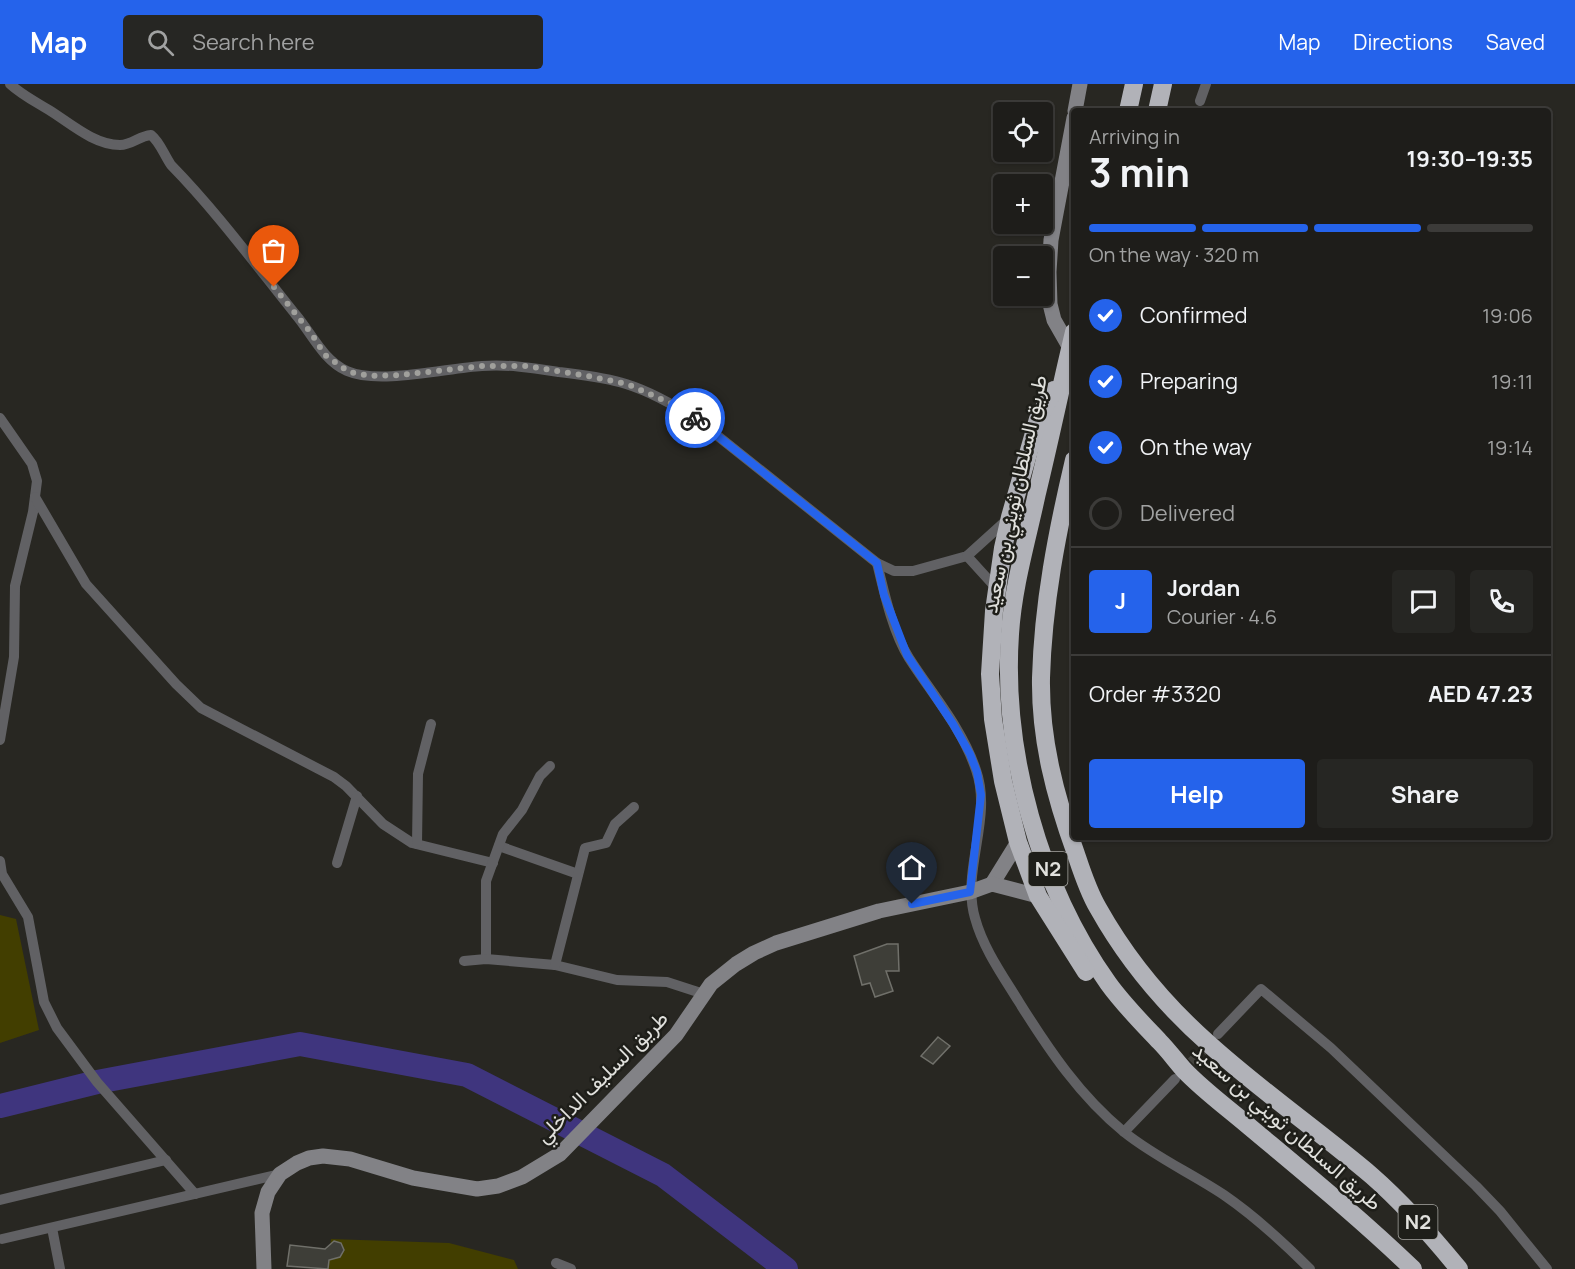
<!DOCTYPE html>
<meta charset="utf-8">
<style>
:root{--surface:#1e1d1a;--page:#262623;--text:#f1f3f6;--muted:#a1a2a2;--line:#3c3b39;--accent:#2563eb}
body{margin:0;font-family:Manrope,Vazirmatn,sans-serif;background:var(--page);color:var(--text);height:100vh;display:flex;flex-direction:column;font-size:22px;white-space:nowrap}
*{box-sizing:border-box;margin:0}
p{font-size:20px;color:var(--muted)}
.icon{flex:none;width:33px;height:33px;fill:none;stroke:currentColor;stroke-width:2;stroke-linecap:round;stroke-linejoin:round}
.map{position:relative;flex:1;overflow:hidden}
.drawer{position:absolute;left:1071px;top:24px;width:480px;height:732px;display:flex;flex-direction:column;background:var(--surface);border-radius:6px;box-shadow:0 2px 4px #0004,0 0 0 2px var(--line)}
.drawer>*{flex:none}
.tools{position:absolute;left:993px;top:18px;display:grid;gap:12px}
.tools a{display:grid;place-items:center;width:60px;height:60px;border-radius:6px;background:var(--surface);box-shadow:0 2px 4px #0004,0 0 0 2px var(--line);font-size:30px}
.pin{position:absolute;display:grid;place-items:center;width:51px;height:51px;color:#fff;margin:-62px -26px;border-radius:50% 50% 50% 0;rotate:-45deg;box-shadow:0 0 6px #0007}
.pin .icon{rotate:45deg}
.courier{position:absolute;display:grid;place-items:center;width:60px;height:60px;margin:-30px;border:4px solid #2563eb;border-radius:50%;background:#fff;color:#222;box-shadow:0 2px 8px #0007}
.summary em{font-style:normal;font-weight:700}
.summary div{display:flex;flex-direction:column-reverse}
.summary{display:flex;align-items:center;justify-content:space-between;height:102px;padding:0 18px}
h1{font-size:39px;font-weight:700;line-height:45px}
.bar{display:grid;grid-template-columns:repeat(4,1fr);gap:9px 6px;align-content:center;height:72px;padding:0 18px}
.bar i{height:8px;border-radius:4px;background:var(--line)}
.bar .selected{background:var(--accent)}
.bar p{grid-column:span 4}
.line{display:flex;align-items:center;gap:15px;padding:0 18px;border-top:2px solid var(--line)}
.line div{flex:1}
.round{display:grid;place-items:center;flex:none;width:63px;height:63px;border-radius:6px;background:var(--page)}
ol{padding:0 18px;list-style:none}
li{display:flex;align-items:center;gap:18px;height:66px}
li p{margin-inline-start:auto}
li .icon{padding:6px;border-radius:50%;background:var(--accent);color:#fff;stroke-width:4}
li:last-child{color:var(--muted)}
li i{width:33px;height:33px;border:3px solid var(--line);border-radius:50%}
.action{display:flex;gap:12px;margin-top:auto;padding:12px 18px}
.action a{flex:1;height:69px;border-radius:6px;background:var(--accent);color:#fff;font-size:24px;font-weight:700;line-height:69px;text-align:center}
.action a+a{background:var(--page);color:var(--text)}
header{display:flex;align-items:center;gap:36px;box-sizing:border-box;height:84px;padding:0 30px;background:var(--accent);color:#fff}
header strong{font-size:28px}
nav{display:flex;gap:33px;margin-inline-start:auto;font-size:21px}
.search{width:420px;height:54px;background:var(--page);display:flex;align-items:center;gap:15px;box-sizing:border-box;padding:0 21px;border-radius:6px;color:var(--muted);font-size:22px}
.map>svg:first-child{display:block}
</style>
<header>
<strong>Map</strong>
<div class="search"><svg class="icon" aria-label="search" viewBox="0 0 24 24"><circle cx="10" cy="10" r="6"/><path d="M15 15l6 6"/></svg>Search here</div>
<nav><a>Map</a><a>Directions</a><a>Saved</a></nav>
</header>
<div class="map">
<svg width="1575" height="1185" viewBox="0 0 1575 1185">
<rect width="100%" height="100%" fill="#282722"/>
<g fill="#423e00">
<polygon points="0,831 16,835 39,946 0,959"/>
<polygon points="331,1155 449,1159 514,1176 518,1185 328,1185"/>
</g>
<g fill="none" stroke-linecap="round" stroke-linejoin="round">
<polyline stroke="#3f357e" stroke-width="24" points="0,1022 97,998 300,960 467,991 663,1091 786,1185"/>
</g>
<g fill="#3e3e38" stroke="#70706a" stroke-width="1.5">
<polygon points="887,860 898,860 899,887 886,887 893,907 875,913 870,899 862,901 854,872"/>
<polygon points="938,953 950,962 933,980 921,972"/>
<polygon points="334,1157 341,1159 344,1166 340,1173 329,1176 328,1185 287,1182 290,1161 325,1165"/>
</g>
<g fill="none" stroke-linecap="round" stroke-linejoin="round">
<polyline stroke="#44433e" stroke-width="10" stroke-dasharray="10 5" stroke-linecap="butt" points="1181,989 1212,957"/>
<g stroke="#616164" stroke-width="10">
<path d="M10,0C22,11 36,18 49,26C70,39 94,61 120,61C132,61 139,52 151,51C160,58 164,71 171,81C216,127 255,180 296,231C312,250 323,276 347,287C379,301 447,284 482,282C508,280 533,284 559,288C582,291 604,293 626,300C652,308 676,322 699,337L877,479L894,487H913L967,472L1009,434"/>
<polyline points="1200,17 1206,0"/>
<polyline points="0,334 32,380 37,397 33,428 15,502 14,573 0,656"/>
<polyline points="35,413 86,500 176,600 201,624 334,693 346,702 383,740 412,759 493,779"/>
<polyline points="967,472 997,505"/>
<path d="M877,479C884,508 893,549 909,574C932,610 962,644 976,686C993,734 961,786 975,834C983,864 1003,892 1019,918C1049,966 1080,1012 1124,1048C1155,1073 1191,1089 1224,1111C1256,1133 1283,1158 1310,1185"/>
<polyline points="417,760 418,690 431,640"/>
<polyline points="499,762 578,790"/>
<polyline points="0,777 2,790 28,833 44,918 57,944 97,998 195,1110"/>
<polyline points="337,779 357,712"/>
<polyline points="486,875 486,797 503,750 522,726 540,692 550,682"/>
<polyline points="464,877 486,875 555,881 617,896 667,898 704,910"/>
<polyline points="555,881 585,764 606,759 615,740 634,723"/>
<polyline points="1218,950 1261,905 1331,964 1476,1102 1500,1127 1547,1185"/>
<polyline points="1124,1048 1175,995"/>
<polyline points="0,1116 166,1076"/>
<polyline points="52,1144 60,1185"/>
<polyline points="2,1155 280,1090"/>
<polyline points="556,1179 571,1185"/>
</g>
<g stroke="#828286" stroke-width="15">
<polyline points="1075,27 1080,0"/>
<polyline points="1070,264 1054,236 1050,220 1049,188 1051,156 1074,34"/>
<polyline points="992,800 1018,758"/>
<polyline points="264,1185 262,1129 268,1108 280,1090 297,1079 309,1074 323,1072 350,1075 413,1094 477,1105 498,1102 522,1093 560,1070 676,951 711,900 736,880 754,869 776,859 879,827 970,808 992,800 1038,812"/>
</g>
<g stroke="#b1b2b8" stroke-width="18">
<polyline points="1128,27 1134,0"/>
<polyline points="1157,27 1163,0"/>
<path d="M1074,248C1061,302 1050,356 1037,409C1027,456 1013,502 1010,550C1002,668 1039,802 1108,899C1123,920 1141,938 1159,957C1168,966 1176,977 1184,986C1204,1007 1229,1025 1251,1044C1306,1090 1361,1135 1413,1185"/>
<polyline points="1054,306 1038,335 1010,433 1003,464 994,527 990,590 993,635 1003,697 1018,758 1038,812 1086,888"/>
<path d="M1074,376C1057,448 1043,520 1041,594C1040,655 1055,712 1076,770C1082,788 1088,807 1098,824C1126,874 1166,922 1209,960C1261,1007 1319,1047 1372,1092C1404,1120 1432,1152 1459,1185"/>
</g>
</g>
<g fill="none" stroke-linecap="round" stroke-linejoin="round">
<polyline stroke="#a0a09c" stroke-width="6" stroke-dasharray="0 10.8" points="274,203 311,249 325,271 349,288 370,292 400,291 482,282 527,282 588,292 627,300 677,322 695,334"/>
<polyline stroke="#2563eb" stroke-width="8" points="695,334 877,479 884,511 907,571 953,640 970,670 977,688 981,711 970,808 912,820"/>
</g>
<g text-anchor="middle" stroke-width="5" stroke-linejoin="round" paint-order="stroke">
<g fill="#1e1e19" stroke="#a6a6a2" stroke-width="1.5">
<rect x="1028.5" y="768" width="39" height="34" rx="4.5"/>
<rect x="1398.5" y="1121" width="39" height="34" rx="4.5"/>
</g>
<g font-size="20" font-weight="bold" fill="#e1e1dd">
<text x="1048" y="792">N2</text>
<text x="1418" y="1145">N2</text>
</g>
<g font-size="21" fill="#e1e1dd" stroke="#1e1e19">
<text transform="translate(1015 410) rotate(-78)" y="7">طريق السلطان ثويني بن سعيد</text>
<text transform="translate(602 993) rotate(-45)" y="7">طريق السليف الداخلي</text>
<text transform="translate(1287 1043) rotate(41)" y="7">طريق السلطان ثويني بن سعيد</text>
</g>
</g>
</svg>
<div class="tools">
<a><svg class="icon" aria-label="locate" viewBox="0 0 24 24"><circle cx="12" cy="12" r="6"/><path d="M12 2v4M12 18v4M2 12h4M18 12h4"/></svg></a>
<a>+</a>
<a>−</a>
</div>
<div class="pin" style="left:274px;top:203px;background:#ea580c"><svg class="icon" aria-label="bag" viewBox="0 0 24 24"><path d="M5 8h14l-1 12H6zM9 8a3 3 0 0 1 6 0"/></svg></div>
<div class="pin" style="left:912px;top:820px;background:#1f2937"><svg class="icon" aria-label="home" viewBox="0 0 24 24"><path d="M3 11l9-7 9 7M6 9v11h12V9"/></svg></div>
<div class="courier" style="left:695px;top:334px"><svg class="icon" aria-label="bike" viewBox="0 0 24 24"><circle cx="6" cy="16" r="4"/><circle cx="18" cy="16" r="4"/><path d="M6 16l4-8h5l3 8M10 8l3 8H6M13 5h3"/></svg></div>
<section class="drawer">
<div class="summary"><div><h1>3 min</h1><p>Arriving in</p></div><em>19:30–19:35</em></div>
<div class="bar"><i class="selected"></i><i class="selected"></i><i class="selected"></i><i></i><p>On the way · 320 m</p></div>
<ol>
<li><svg class="icon" aria-label="check" viewBox="0 0 24 24"><path d="M5 12l5 5 9-10"/></svg>Confirmed<p>19:06</p></li>
<li><svg class="icon" aria-label="check" viewBox="0 0 24 24"><path d="M5 12l5 5 9-10"/></svg>Preparing<p>19:11</p></li>
<li><svg class="icon" aria-label="check" viewBox="0 0 24 24"><path d="M5 12l5 5 9-10"/></svg>On the way<p>19:14</p></li>
<li><i></i>Delivered</li>
</ol>
<div class="line" style="height:108px"><b class="round" style="background:var(--accent);color:#fff">J</b><div><b>Jordan</b><p>Courier · 4.6</p></div><a class="round"><svg class="icon" aria-label="chat" viewBox="0 0 24 24"><path d="M4 5h16v11H9l-5 4z"/></svg></a><a class="round"><svg class="icon" aria-label="phone" viewBox="0 0 24 24"><path d="M5 4h4l2 5-3 2q2 4 5 5l2-3 5 2v4C11 20 4 13 5 4z"/></svg></a></div>
<div class="line" style="height:78px"><div>Order #3320</div><b>AED 47.23</b></div>
<div class="action"><a>Help</a><a>Share</a></div>
</section>
</div>
